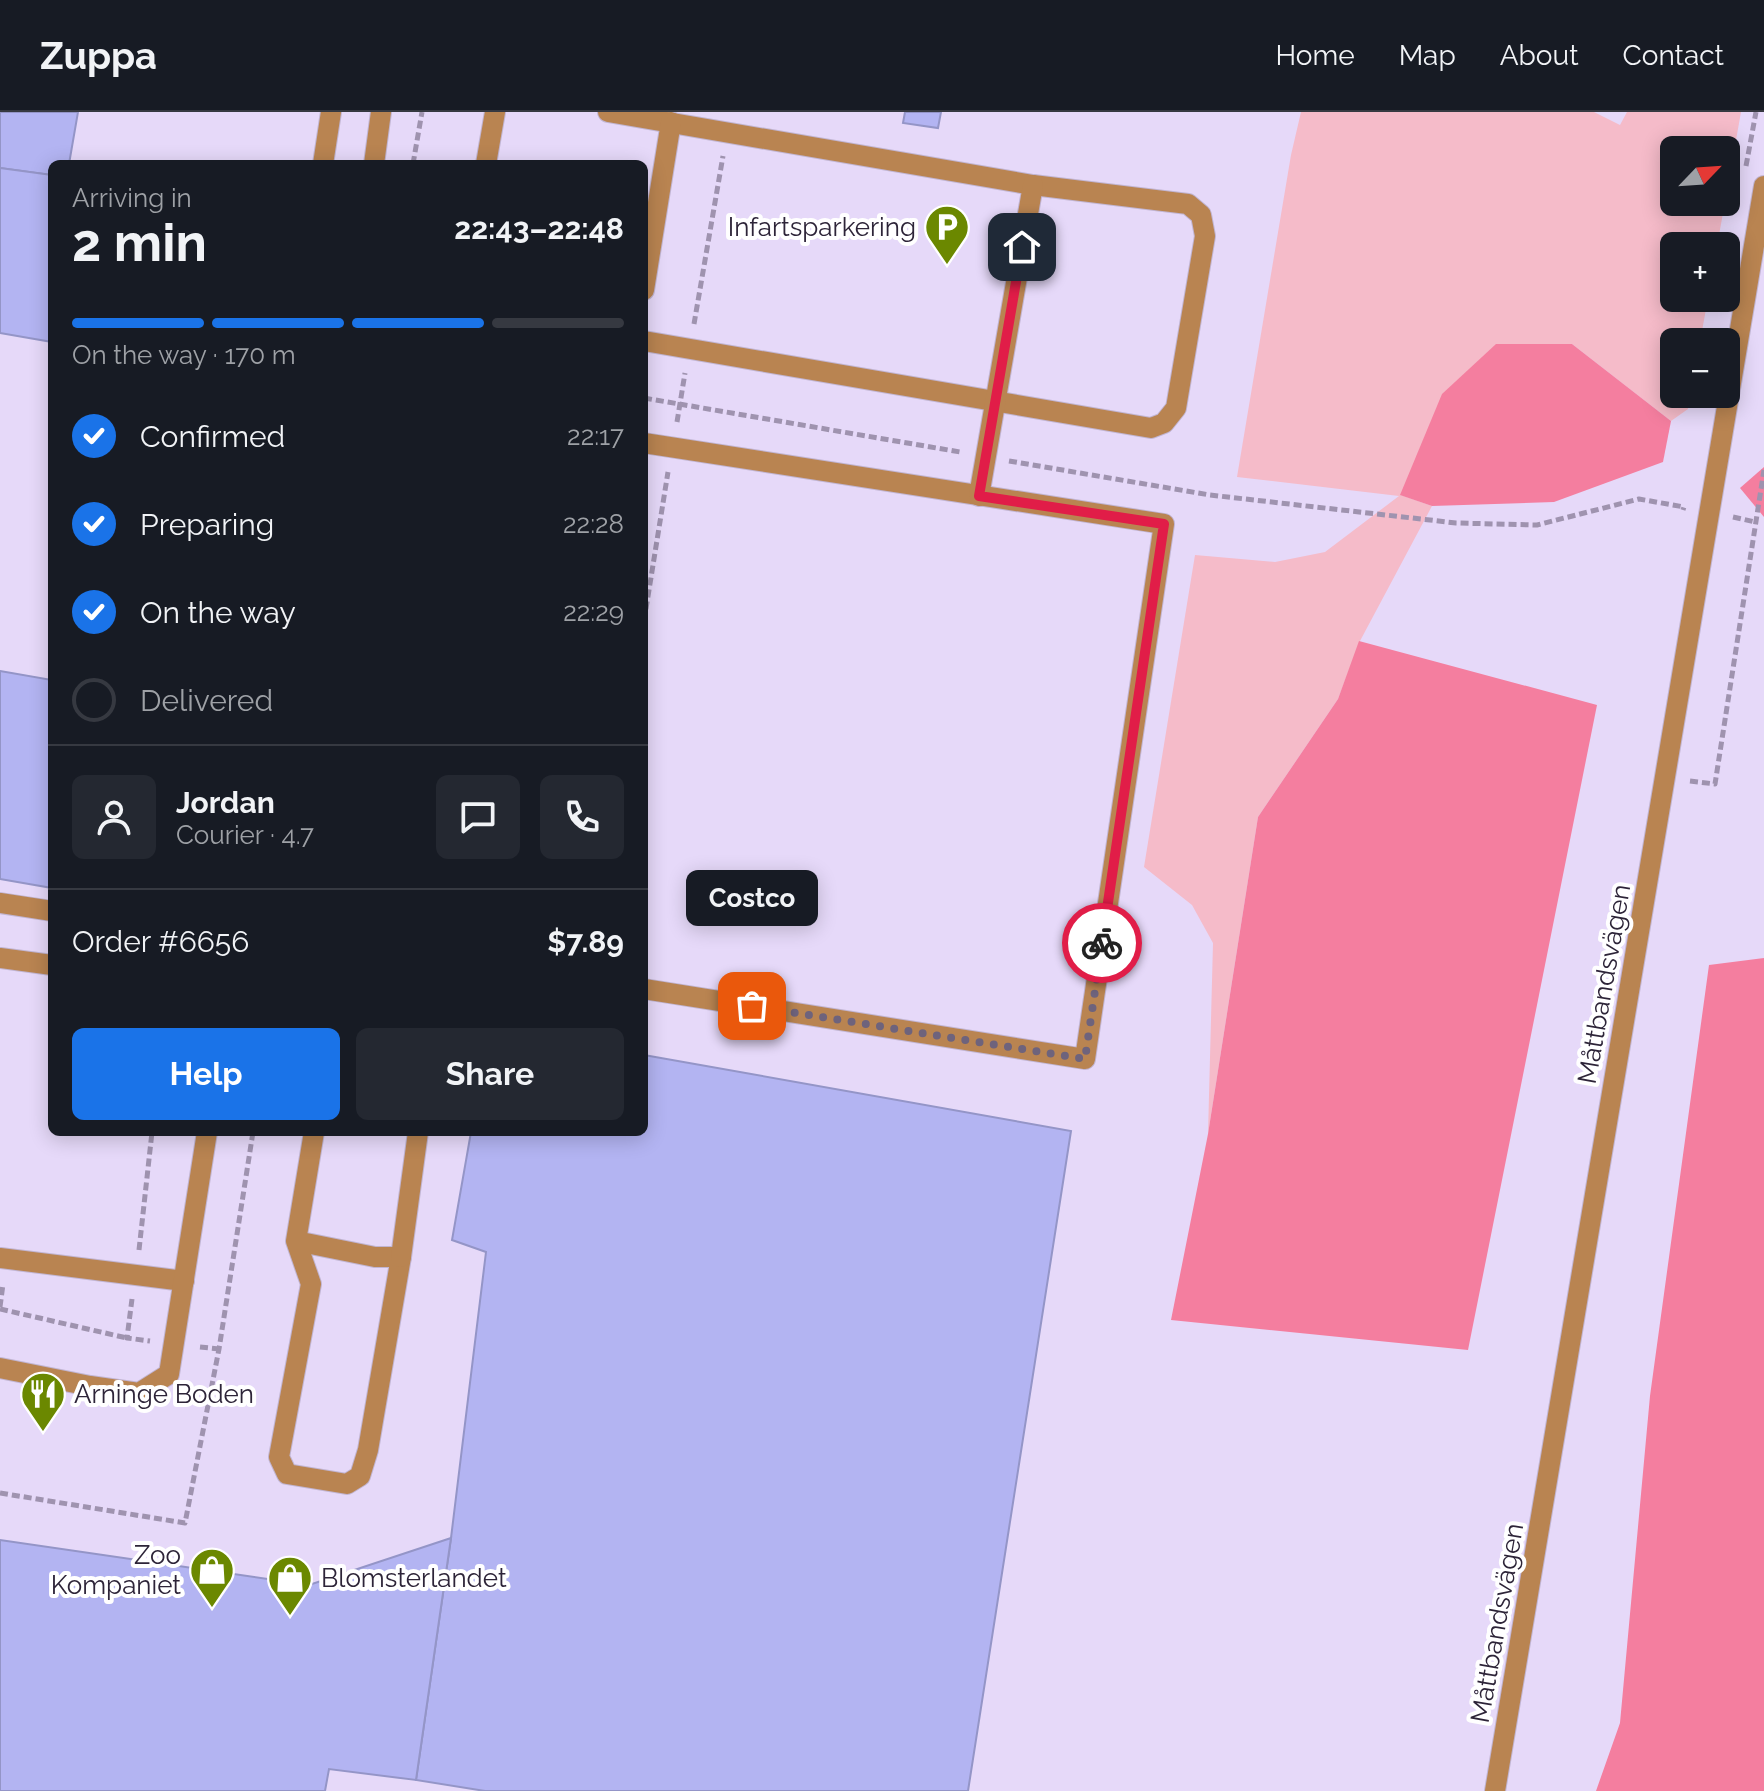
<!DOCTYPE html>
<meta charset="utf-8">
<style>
:root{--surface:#171b24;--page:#242831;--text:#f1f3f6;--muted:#9ea1a6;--line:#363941;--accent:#1a73e8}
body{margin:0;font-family:Raleway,sans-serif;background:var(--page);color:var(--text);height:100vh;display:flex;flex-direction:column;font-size:30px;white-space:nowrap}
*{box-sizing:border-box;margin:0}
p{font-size:26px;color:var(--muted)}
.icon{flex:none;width:44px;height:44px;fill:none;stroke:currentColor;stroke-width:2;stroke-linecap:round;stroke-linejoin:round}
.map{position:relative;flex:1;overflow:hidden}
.details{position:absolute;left:48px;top:48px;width:600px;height:976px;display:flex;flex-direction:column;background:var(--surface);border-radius:12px;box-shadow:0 4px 20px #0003}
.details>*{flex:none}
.needle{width:52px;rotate:65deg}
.controls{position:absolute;left:1660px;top:24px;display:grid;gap:16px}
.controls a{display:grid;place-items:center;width:80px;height:80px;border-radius:12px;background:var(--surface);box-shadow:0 4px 20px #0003;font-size:40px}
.pin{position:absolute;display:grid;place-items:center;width:68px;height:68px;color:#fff;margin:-34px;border-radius:16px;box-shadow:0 4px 12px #0006}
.courier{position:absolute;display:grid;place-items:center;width:80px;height:80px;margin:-40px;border:6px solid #e11d48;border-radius:50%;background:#fff;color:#222;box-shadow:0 2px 10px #0007}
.bubble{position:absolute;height:56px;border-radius:12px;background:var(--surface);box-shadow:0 4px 20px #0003;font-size:26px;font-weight:700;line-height:56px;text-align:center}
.head em{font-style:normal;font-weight:700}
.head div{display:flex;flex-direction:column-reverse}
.head{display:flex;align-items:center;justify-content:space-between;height:136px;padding:0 24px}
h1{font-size:52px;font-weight:700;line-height:60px}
.bar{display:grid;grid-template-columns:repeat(4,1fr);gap:12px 8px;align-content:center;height:96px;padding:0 24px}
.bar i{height:10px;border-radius:6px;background:var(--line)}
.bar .on{background:var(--accent)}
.bar p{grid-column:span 4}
.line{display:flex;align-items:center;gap:20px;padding:0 24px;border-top:2px solid var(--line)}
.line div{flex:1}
.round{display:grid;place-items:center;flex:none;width:84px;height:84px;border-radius:12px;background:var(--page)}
ol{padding:0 24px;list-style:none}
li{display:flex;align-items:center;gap:24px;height:88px}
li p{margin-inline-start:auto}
li .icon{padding:8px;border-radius:50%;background:var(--accent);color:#fff;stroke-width:4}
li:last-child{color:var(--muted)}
li i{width:44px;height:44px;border:4px solid var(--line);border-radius:50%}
.action{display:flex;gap:16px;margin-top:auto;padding:16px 24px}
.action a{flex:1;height:92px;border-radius:12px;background:var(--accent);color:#fff;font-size:32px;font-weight:700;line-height:92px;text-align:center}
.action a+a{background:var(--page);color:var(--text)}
header{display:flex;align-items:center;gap:48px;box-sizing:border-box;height:112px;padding:0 40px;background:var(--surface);border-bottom:2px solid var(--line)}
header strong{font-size:38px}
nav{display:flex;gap:44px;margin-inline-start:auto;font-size:28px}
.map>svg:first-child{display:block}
</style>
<header>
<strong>Zuppa</strong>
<nav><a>Home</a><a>Map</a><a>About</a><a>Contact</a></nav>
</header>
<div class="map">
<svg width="1764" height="1679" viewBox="0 0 1764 1679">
<rect width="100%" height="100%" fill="#e6d9f9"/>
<polygon fill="#f5bbc9" points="1301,0 1594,0 1620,13 1627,0 1741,0 1726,84 1726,38 1674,38 1674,90 1725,90 1717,134 1674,134 1674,186 1708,186 1700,230 1674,230 1674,282 1690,282 1688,297 1671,309 1572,232 1401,383 1432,394 1360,529 1338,587 1258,705 1208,1022 1213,831 1192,793 1144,755 1195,443 1275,450 1325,440 1399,384 1237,365 1291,43"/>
<g fill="#f47e9f">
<polygon points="1496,232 1572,232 1671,309 1663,350 1554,390 1432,394 1400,383 1442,282"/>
<polygon points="1764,355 1764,405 1740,376"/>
<polygon points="1359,529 1597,593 1468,1238 1171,1208 1208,1022 1258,705 1338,587"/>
<polygon points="1764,846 1764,1679 1596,1679 1620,1611 1650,1284 1709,853"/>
</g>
<g fill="#b3b4f2" stroke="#9495c7" stroke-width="2">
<polygon points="0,0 78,0 69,52 52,52 52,63 0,56"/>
<polygon points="905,0 941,0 938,16 903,11"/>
<polygon points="0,56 52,63 52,230 0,221"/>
<polygon points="0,559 52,568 52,776 0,767"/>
<polygon points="644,943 1071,1019 968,1679 485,1679 416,1668 451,1426 486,1140 452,1128 471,1020 644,1020"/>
<polygon points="451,1426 416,1668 329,1657 325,1679 0,1679 0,1428 309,1473"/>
</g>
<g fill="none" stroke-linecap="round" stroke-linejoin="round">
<g stroke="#c1b5d2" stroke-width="22">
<g id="minor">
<polyline points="608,0 1033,73 1188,92 1201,103 1205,124 1176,296 1164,311 1151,316 644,229"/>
<polyline points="323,52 331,0"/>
<polyline points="374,52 381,0"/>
<polyline points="486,52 495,0"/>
<polyline points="644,178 671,10"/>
<polyline points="644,331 1164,412 1085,947 644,877"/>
<polyline points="979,384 1033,73"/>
<polyline points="0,791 52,799"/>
<polyline points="0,846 52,853"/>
<polyline points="296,1129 375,1145 401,1145 368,1338 360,1364 347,1372 287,1362 279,1345 311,1172 296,1129 314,1020"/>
<polyline points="401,1145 418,1020"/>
<polyline points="0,1146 184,1169"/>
<polyline points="0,1256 90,1274 139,1281 169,1262 207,1020"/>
<polyline points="1495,1679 1764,74"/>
</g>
</g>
<g stroke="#9f93af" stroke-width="5" stroke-dasharray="8 4" stroke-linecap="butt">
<polyline points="413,52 422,0"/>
<polyline points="1746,54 1756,0"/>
<polyline points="694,212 723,44"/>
<polyline points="644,286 960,340"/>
<polyline points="677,310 685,261"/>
<polyline points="1009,349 1210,383 1456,411 1537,413 1639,387 1684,395 1683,398"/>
<polyline points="1733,405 1755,410"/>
<polyline points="644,509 668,360"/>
<polyline points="1690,669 1715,672 1764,358"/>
<polyline points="139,1138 152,1020"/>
<polyline points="132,1187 127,1226 150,1229"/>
<polyline points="0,1195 3,1172"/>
<polyline points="0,1197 127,1226"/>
<polyline points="200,1235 219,1237"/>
<polyline points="0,1381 185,1411 219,1237 253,1020"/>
</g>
<use href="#minor" stroke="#b98451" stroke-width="20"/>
</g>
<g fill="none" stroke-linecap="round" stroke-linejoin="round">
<polyline stroke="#6e637c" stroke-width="8" stroke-dasharray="0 14.4" points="752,894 1085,947 1102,831"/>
<polyline stroke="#e11d48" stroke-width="10" points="1022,135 979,384 1164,412 1102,831"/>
</g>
<defs>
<g id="parking-pin" transform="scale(2.3)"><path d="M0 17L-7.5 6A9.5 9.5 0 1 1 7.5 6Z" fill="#6b8800" stroke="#fff"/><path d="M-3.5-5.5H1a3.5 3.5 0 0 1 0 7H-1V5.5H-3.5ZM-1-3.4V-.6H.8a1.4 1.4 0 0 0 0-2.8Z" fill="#fff"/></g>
<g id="restaurant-pin" transform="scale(2.3)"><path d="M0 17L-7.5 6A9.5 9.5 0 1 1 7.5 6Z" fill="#6b8800" stroke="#fff"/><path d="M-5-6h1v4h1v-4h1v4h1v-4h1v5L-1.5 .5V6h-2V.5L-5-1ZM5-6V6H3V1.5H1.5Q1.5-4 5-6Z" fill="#fff"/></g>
<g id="shop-pin" transform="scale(2.3)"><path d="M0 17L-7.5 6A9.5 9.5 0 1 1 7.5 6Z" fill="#6b8800" stroke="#fff"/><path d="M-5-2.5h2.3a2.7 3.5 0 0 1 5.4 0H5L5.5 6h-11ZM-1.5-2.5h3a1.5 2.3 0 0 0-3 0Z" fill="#fff"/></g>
</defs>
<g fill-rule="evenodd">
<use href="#parking-pin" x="947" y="115"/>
<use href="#restaurant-pin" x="43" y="1282"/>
<use href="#shop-pin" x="212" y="1458"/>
<use href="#shop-pin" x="290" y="1466"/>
</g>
<g text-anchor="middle" stroke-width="8" stroke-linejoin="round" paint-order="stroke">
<g font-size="26" fill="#2d2438" stroke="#fff" text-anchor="end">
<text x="916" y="124">Infartsparkering</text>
<text x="74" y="1291" text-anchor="start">Arninge Boden</text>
<text x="181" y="1452">Zoo<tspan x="181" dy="30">Kompaniet</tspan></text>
<text x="321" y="1475" text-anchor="start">Blomsterlandet</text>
</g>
<g font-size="26" fill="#2d2438" stroke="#fff">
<text transform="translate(1604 872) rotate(-80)" y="9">Måttbandsvägen</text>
<text transform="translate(1497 1511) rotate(-80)" y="9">Måttbandsvägen</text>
</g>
</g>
</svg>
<div class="controls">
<a><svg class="needle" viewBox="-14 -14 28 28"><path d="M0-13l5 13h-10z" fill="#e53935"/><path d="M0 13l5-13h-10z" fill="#9ea1a6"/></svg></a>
<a>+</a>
<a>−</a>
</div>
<div class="pin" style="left:752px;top:894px;background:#ea580c"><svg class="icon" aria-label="bag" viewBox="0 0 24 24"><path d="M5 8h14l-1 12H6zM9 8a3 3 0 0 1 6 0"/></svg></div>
<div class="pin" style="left:1022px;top:135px;background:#1f2937"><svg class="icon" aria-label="home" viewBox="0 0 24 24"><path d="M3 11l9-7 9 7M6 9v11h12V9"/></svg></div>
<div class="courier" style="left:1102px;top:831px"><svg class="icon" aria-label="bike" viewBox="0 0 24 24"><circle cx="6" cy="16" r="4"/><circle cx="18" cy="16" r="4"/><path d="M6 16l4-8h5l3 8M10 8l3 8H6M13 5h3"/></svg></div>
<div class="bubble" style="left:686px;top:758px;width:132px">Costco</div>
<section class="details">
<div class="head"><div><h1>2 min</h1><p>Arriving in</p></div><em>22:43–22:48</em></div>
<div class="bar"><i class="on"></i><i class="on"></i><i class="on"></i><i></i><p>On the way · 170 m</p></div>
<ol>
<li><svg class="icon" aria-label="check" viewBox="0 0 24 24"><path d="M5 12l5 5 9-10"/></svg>Confirmed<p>22:17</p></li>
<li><svg class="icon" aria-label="check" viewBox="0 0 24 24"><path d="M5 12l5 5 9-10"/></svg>Preparing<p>22:28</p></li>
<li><svg class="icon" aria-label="check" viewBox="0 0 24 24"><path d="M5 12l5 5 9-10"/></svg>On the way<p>22:29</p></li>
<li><i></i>Delivered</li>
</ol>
<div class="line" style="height:144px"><a class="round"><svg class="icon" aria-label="person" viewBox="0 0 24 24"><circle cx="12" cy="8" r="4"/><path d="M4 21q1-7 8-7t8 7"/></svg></a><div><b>Jordan</b><p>Courier · 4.7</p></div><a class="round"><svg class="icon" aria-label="chat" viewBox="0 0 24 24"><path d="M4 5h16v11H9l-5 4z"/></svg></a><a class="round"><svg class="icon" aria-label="phone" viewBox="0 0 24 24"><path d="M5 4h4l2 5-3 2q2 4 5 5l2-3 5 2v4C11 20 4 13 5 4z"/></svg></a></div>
<div class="line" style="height:104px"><div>Order #6656</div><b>$7.89</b></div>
<div class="action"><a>Help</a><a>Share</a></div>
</section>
</div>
